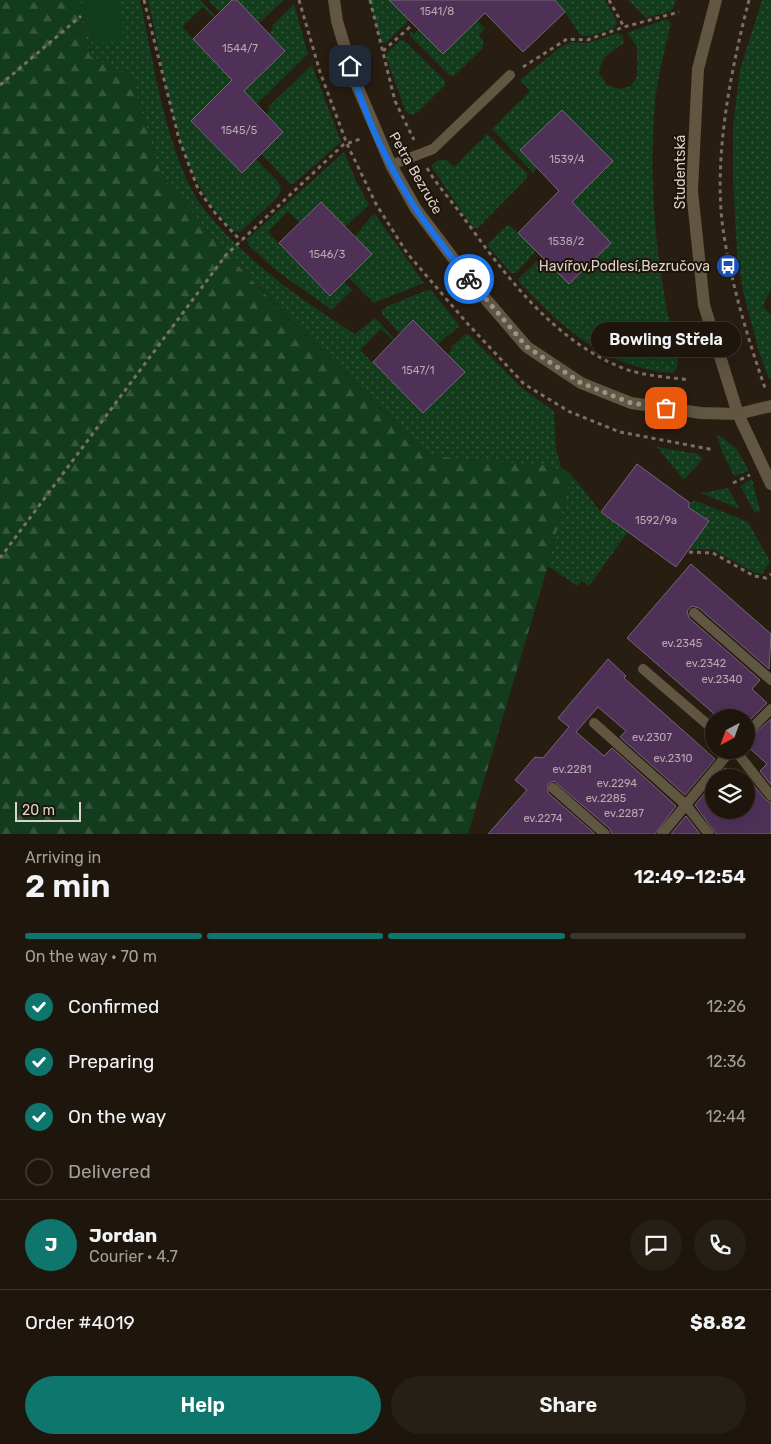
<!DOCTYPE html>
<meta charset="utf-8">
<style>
:root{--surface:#1e160d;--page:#261f16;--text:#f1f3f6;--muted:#a19f9d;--line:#3c352e;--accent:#0f766e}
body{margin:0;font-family:Rubik,sans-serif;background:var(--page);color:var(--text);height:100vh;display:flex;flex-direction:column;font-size:19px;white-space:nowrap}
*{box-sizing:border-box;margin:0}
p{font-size:16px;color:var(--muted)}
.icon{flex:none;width:28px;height:28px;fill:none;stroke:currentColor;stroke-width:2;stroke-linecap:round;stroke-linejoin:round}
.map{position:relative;height:834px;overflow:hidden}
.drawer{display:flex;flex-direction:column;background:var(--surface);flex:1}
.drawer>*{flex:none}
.needle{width:32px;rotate:221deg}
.fabs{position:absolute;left:705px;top:709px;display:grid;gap:10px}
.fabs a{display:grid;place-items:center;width:50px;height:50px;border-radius:50%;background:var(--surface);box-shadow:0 5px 20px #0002,0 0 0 1px var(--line);font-size:25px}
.scale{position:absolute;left:15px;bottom:12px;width:66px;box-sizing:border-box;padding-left:5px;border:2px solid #dad3cb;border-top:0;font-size:14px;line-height:18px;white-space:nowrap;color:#dad3cb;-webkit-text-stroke:4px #1f1408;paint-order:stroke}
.pin{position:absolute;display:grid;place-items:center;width:42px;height:42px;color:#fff;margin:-21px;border-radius:10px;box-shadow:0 2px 8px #0006}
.courier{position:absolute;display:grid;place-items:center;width:50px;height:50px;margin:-25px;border:4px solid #1a73e8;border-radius:50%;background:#fff;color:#222;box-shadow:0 1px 6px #0007}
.bubble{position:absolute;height:35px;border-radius:18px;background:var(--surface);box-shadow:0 5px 20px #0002,0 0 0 1px var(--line);font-size:16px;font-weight:600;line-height:35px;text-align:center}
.headline em{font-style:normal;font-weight:600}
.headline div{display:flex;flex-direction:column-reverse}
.headline{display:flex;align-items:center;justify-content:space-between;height:85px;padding:0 25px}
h1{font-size:32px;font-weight:600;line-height:38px}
.bar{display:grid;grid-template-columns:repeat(4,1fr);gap:8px 5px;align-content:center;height:60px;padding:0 25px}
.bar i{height:6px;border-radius:4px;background:var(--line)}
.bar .current{background:var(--accent)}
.bar p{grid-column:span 4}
.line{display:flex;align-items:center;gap:12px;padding:0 25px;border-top:1px solid var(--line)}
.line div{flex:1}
.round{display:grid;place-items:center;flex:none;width:52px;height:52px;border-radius:26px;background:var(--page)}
ol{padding:0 25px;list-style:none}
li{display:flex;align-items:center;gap:15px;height:55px}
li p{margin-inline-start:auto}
li .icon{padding:5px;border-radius:50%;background:var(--accent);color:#fff;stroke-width:4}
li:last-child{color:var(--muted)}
li i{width:28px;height:28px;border:2px solid var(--line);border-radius:50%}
.primary-button{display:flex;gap:10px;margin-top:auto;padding:10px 25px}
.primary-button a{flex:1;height:58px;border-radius:30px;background:var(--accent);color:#fff;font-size:20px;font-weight:600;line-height:58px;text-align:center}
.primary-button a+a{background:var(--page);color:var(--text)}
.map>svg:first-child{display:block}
</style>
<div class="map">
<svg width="771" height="834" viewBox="0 0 771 834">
<defs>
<pattern id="grass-dots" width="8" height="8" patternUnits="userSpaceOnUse" patternTransform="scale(1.25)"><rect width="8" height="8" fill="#133c1c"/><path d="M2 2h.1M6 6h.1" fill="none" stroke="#35573c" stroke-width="1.8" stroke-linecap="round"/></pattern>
<pattern id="forest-firs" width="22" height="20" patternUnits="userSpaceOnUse" patternTransform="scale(1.25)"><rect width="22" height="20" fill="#133c1c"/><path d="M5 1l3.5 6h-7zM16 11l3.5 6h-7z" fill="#35573c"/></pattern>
</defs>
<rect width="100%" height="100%" fill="#281d11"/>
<g fill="url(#grass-dots)">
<path d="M81,0H140C154,63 164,140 195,196C203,209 214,221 224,232C263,273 307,304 355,334L375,318L397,341L396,343L381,329L360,350L422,411L424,412L462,370L448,354L452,350L450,348L467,333L523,389L554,411L556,448L561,468L570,473L601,512L628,532L589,586L582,581L577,586L548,566L571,475L546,466L429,456L290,319L228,255L161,175L131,77L90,56L81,16Z"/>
<path d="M148,0H200L218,19L217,21L203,7L182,27L232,80L191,122L242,173L256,159L279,183L281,190L277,198L240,232L234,231C223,219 211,207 203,192C172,140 162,59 148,0Z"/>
<polygon points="208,0 232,0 220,12"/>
<polygon points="236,0 284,0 259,23"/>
<polygon points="369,0 393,0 394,5 409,20 386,43 381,42"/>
<polygon points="555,0 605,0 617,22 615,28 589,36 581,36 565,12"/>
<polygon points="628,0 677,0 671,11 646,18"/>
<polygon points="762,0 771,0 771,289 763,306 771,315 771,378 769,379 758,349 743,291 737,254 733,180 733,126 740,70"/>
<polygon points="294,4 308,54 257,104 244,91 259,77 257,75 285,51 269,33 273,28 272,26"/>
<path d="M666,19L671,23C665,49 658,75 655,102C647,189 658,278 678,362L676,370L671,373C605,367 562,328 519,282V278L537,261L541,265L545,260L570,284L611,243L572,202L586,188L584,186L597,173L600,175L613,161L611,158L562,110L523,153L537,168L533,173L492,129L530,91L520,80L558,49L571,42L588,43L617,33L622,35L624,41L622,45C609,52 601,58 599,73L607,85L619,89L631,86L637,76V47L627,33Z"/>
<polygon points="477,20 485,29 479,35 483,40 483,48 454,76 450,76 410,36 410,31 414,34 418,29 440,51"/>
<polygon points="400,40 405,41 445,81 445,85 418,112 412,115 406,112 386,57 387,53"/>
<polygon points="312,65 341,142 293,184 290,184 259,152 269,146 283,132 266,114 270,110 268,107"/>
<polygon points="487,134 527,173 527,178 478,228 473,228 431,166 438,160 447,160 454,167"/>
<polygon points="344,152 357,183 369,205 345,227 320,202 306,216 302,225 288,211 268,232 327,293 330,295 344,282 352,290 332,310 278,272 248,245 247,239"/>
<polygon points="374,213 424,283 374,303 346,275 355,266 358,268 371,255 355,236"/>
<polygon points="510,225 536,251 516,273 511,273 487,245 506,226"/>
<polygon points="430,289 460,326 438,344 414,320 400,334 382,314 382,310 388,306"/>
<polygon points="717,434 736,448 749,471 734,476 721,449"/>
<polygon points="657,447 698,454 703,459 684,480"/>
<polygon points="752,479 760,511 755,513 740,486"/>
<polygon points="728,488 739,507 737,508 701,493"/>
<polygon points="694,500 748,522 770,561 762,574 755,573 714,550 689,549 709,521 688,507"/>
</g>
<polygon fill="url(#forest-firs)" points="0,0 81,0 81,16 90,56 131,77 161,175 228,255 289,319 429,456 543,465 571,475 548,566 468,834 0,834"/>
<path fill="#133c1c" d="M83,0H117C122,14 126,28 121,42L93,43L81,16Z"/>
<g fill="#4f3158" stroke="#736777">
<polygon points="232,0 237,0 285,51 244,91 283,132 242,173 191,121 232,80 193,39"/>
<polygon points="389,0 555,0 565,12 523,52 485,13 443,54"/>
<polygon points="562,110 613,161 572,202 611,243 569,284 518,233 559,191 520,150"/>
<polygon points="321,202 372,254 330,296 279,243"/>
<polygon points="413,320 465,372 423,413 373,362"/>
<polygon points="637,464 690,503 688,507 709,521 676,567 601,512"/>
<polygon points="691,564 771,634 769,669 699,608 692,606 687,611 689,618 760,680 752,689 767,703 746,724 746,718 719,718 627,638"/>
<polygon points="608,659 626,676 624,678 715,759 685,795 620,737 626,731 598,707 576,732 604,756 612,748 676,806 655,834 612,834 610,829 554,781 548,784 548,793 595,834 488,834 527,790 515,780 535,757 543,758 569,727 558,718"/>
<polygon points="771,719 771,785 760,771 767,764 746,745 746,741"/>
<polygon points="725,768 729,770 737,778 717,778"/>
<polygon points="714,782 714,810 746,810 746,785 751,782 766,800 771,803 771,834 716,834 695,805"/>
<polygon points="686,816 700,834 671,834"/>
</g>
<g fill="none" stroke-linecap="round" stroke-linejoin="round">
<g stroke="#786f65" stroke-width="3" stroke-dasharray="4 4" stroke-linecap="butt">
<polyline points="144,0 179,139 198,189 215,213 241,241"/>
<polyline points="299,0 320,72 347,144 376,204 407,253 467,323 524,384 570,412 620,432 714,450"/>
<polyline points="370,0 395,101 414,140"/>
<polyline points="609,0 624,27"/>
<path d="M749,0C731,69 713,158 723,229C731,284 748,339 766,391"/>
<polyline points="383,51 413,24"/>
<polyline points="523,67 567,39 587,40 624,27 679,12"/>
<polyline points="0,85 81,16"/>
<path d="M427,168C436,184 450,199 461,214C504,274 554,342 625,369C645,376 668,377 689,380"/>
<polyline points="733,483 750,475"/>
<polyline points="689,552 713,553 754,576 766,578 771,574"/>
<polyline points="0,558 226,255 343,145 363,138"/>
</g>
<g stroke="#605641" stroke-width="10">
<polyline points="391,165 433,149 510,75"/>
<polyline points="694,613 771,680"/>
<polyline points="643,669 714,730"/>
<polyline points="594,723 686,805 709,834"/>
<polyline points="746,734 771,709"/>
<polyline points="735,750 771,796"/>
<polyline points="553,788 605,834"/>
<polyline points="662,834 731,750"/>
</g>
<g stroke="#605641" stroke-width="12">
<polyline points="334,0 337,21 355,81 391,165 416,209 471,282 527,347 581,383 631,403 701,413 738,414 771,406"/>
<polyline points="716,0 698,69 692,191 704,305 738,414 771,484"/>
</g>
</g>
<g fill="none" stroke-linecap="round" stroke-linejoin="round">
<polyline stroke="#9c938a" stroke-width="5" stroke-dasharray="0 9" points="469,279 527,347 581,383 631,403 666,408"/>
<path stroke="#1a73e8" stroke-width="6" d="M350,66C365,115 388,166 416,209C432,233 451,256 469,279"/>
</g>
<defs>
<g id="bus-disc" transform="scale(1.25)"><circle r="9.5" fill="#1a4fb4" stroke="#1f1408"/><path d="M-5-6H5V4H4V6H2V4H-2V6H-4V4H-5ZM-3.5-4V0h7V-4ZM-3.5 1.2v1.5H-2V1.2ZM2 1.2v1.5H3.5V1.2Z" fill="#fff"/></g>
</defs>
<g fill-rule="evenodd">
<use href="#bus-disc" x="728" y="266"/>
</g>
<g text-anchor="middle" stroke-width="4" stroke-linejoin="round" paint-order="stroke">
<g font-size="11" fill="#b7aaae">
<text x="437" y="15">1541/8</text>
<text x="240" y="52">1544/7</text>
<text x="239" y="134">1545/5</text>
<text x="567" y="163">1539/4</text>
<text x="566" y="245">1538/2</text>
<text x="327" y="258">1546/3</text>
<text x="418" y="374">1547/1</text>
<text x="656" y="524">1592/9a</text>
<text x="682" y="647">ev.2345</text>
<text x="706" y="667">ev.2342</text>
<text x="722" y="683">ev.2340</text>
<text x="652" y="741">ev.2307</text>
<text x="673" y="762">ev.2310</text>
<text x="572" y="773">ev.2281</text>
<text x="617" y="787">ev.2294</text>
<text x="606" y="802">ev.2285</text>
<text x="624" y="817">ev.2287</text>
<text x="543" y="822">ev.2274</text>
</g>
<g font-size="14" fill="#dad3cb" stroke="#1f1408">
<text transform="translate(680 172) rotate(-90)" y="5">Studentská</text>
<text transform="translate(416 173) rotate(60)" y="5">Petra Bezruče</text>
</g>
<g font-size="14" fill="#dad3cb" stroke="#1f1408" text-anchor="end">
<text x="710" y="271">Havířov,Podlesí,Bezručova</text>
</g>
</g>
</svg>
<div class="fabs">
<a><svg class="needle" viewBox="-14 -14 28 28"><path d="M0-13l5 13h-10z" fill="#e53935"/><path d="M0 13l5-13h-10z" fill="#a19f9d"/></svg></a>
<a><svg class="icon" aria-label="layers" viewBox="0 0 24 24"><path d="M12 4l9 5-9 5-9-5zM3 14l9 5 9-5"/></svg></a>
</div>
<div class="scale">20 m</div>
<div class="pin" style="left:666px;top:408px;background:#ea580c"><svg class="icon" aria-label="bag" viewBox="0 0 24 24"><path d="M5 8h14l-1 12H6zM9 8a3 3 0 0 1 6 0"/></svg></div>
<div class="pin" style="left:350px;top:66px;background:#1f2937"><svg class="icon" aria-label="home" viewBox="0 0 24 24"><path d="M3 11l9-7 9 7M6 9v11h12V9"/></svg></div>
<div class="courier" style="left:469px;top:279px"><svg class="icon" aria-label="bike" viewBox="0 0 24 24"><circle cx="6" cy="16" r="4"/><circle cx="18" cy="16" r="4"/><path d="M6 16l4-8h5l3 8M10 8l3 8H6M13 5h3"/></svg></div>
<div class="bubble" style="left:591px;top:322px;width:150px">Bowling Střela</div>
</div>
<section class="drawer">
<div class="headline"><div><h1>2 min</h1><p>Arriving in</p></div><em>12:49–12:54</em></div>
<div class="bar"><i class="current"></i><i class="current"></i><i class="current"></i><i></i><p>On the way · 70 m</p></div>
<ol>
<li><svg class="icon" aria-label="check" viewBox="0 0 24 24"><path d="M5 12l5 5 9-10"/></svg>Confirmed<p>12:26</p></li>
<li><svg class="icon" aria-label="check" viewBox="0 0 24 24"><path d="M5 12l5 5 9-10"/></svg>Preparing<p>12:36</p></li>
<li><svg class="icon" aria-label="check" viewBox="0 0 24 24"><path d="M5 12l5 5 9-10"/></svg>On the way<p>12:44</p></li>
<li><i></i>Delivered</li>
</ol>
<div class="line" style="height:90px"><b class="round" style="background:var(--accent);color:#fff">J</b><div><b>Jordan</b><p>Courier · 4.7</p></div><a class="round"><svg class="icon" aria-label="chat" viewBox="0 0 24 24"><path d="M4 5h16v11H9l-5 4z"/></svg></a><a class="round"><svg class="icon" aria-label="phone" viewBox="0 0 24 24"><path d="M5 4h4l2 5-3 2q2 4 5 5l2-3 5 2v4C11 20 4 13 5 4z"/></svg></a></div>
<div class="line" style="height:65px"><div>Order #4019</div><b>$8.82</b></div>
<div class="primary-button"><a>Help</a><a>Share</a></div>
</section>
